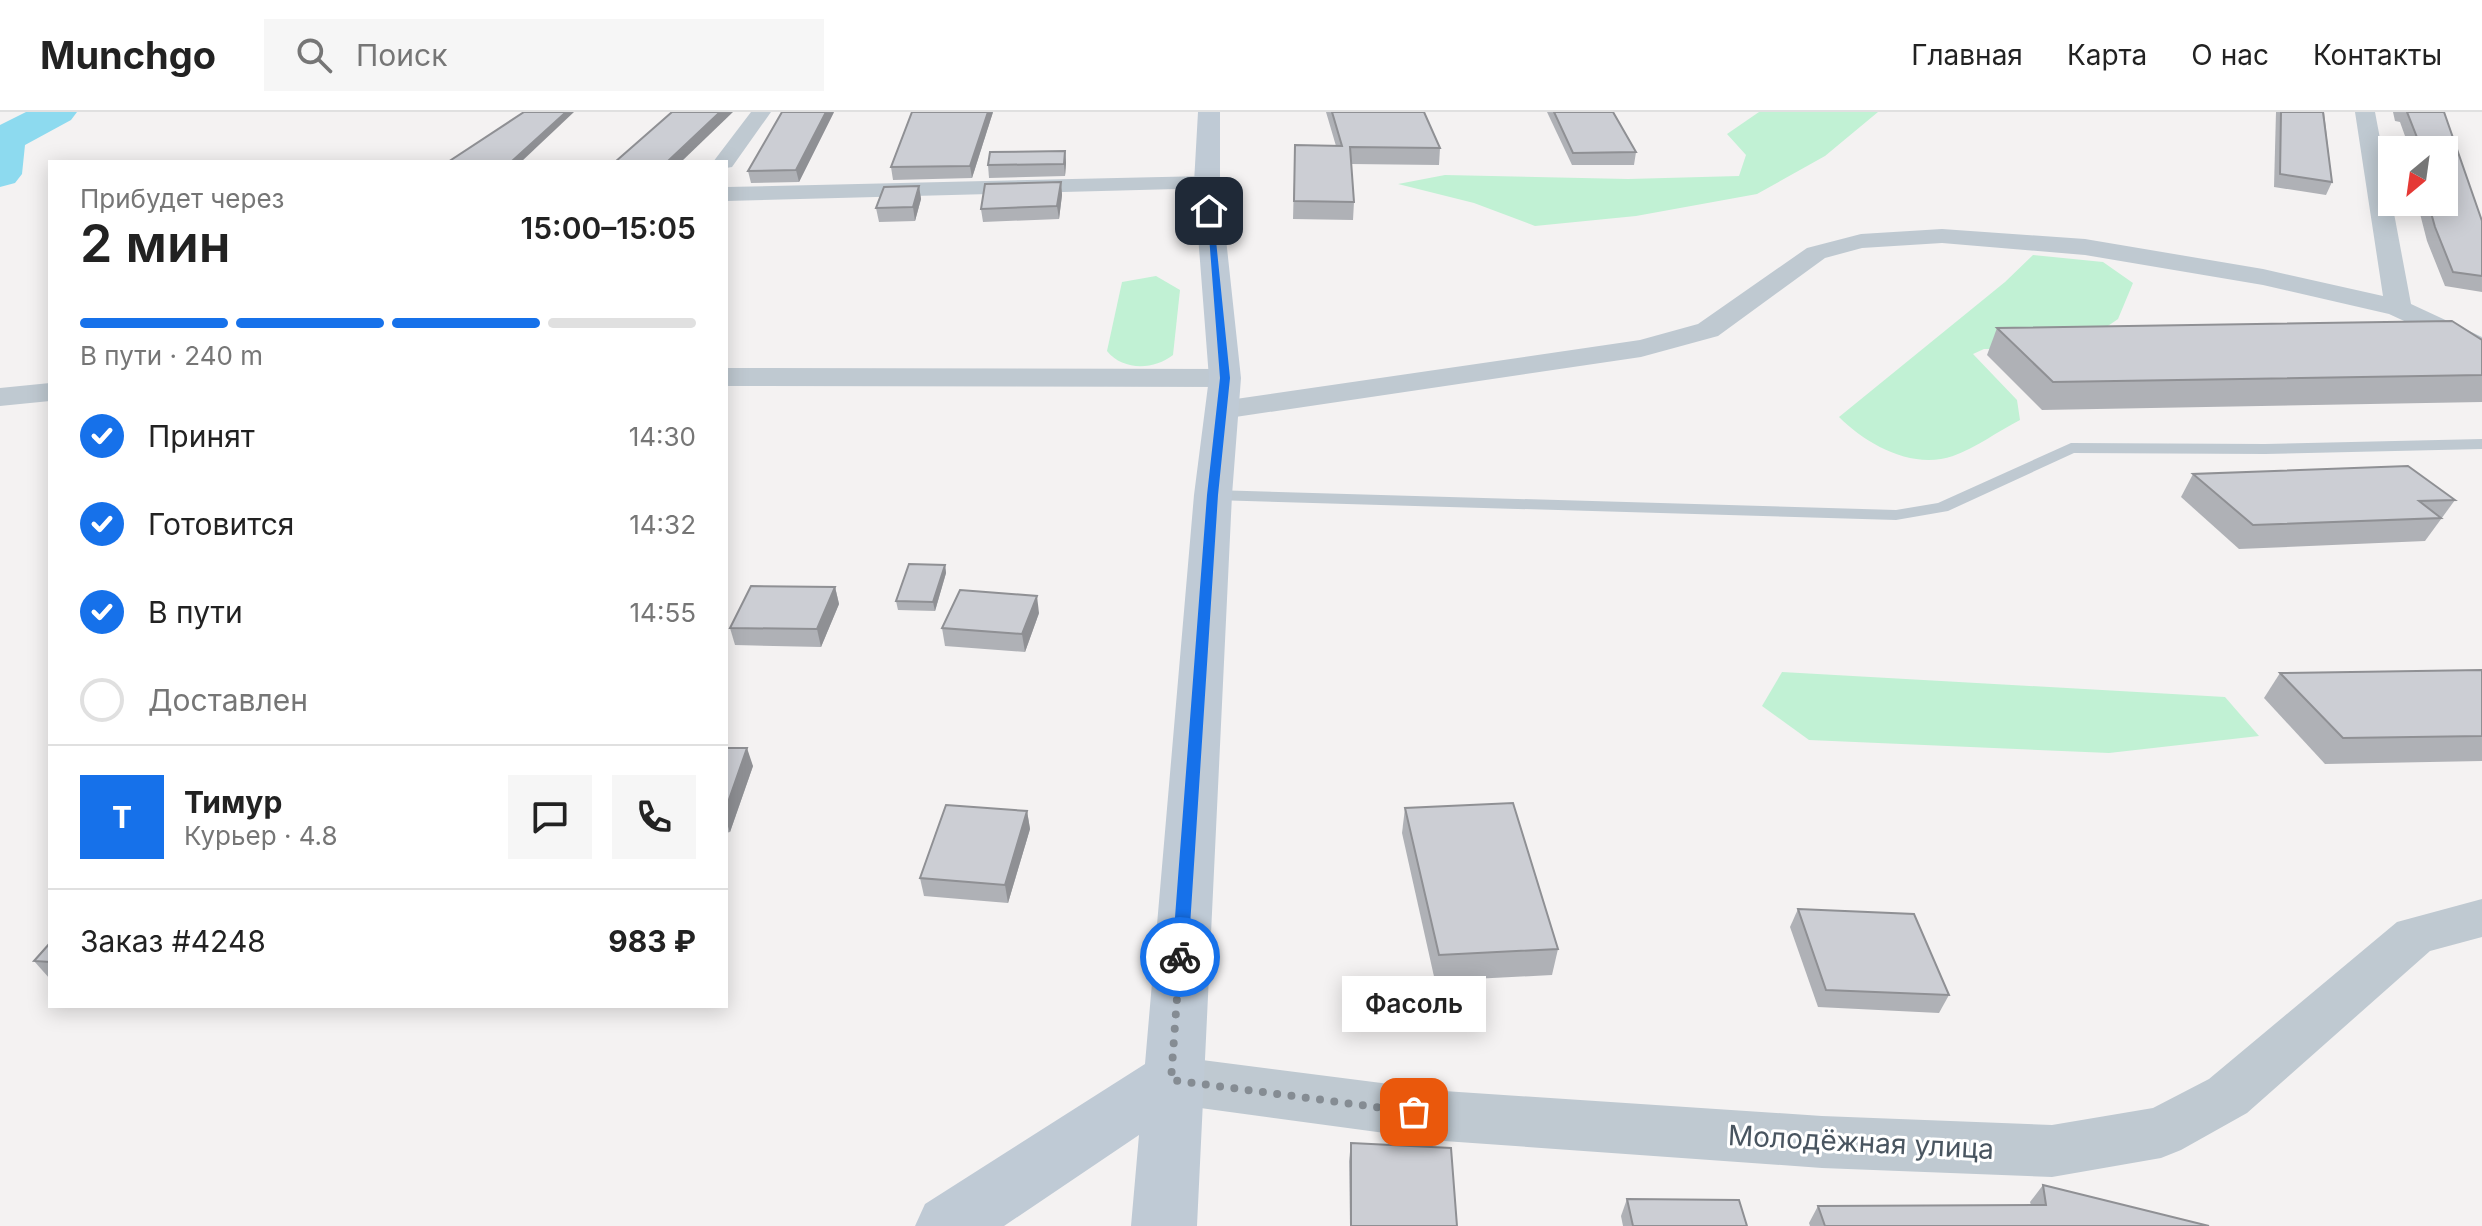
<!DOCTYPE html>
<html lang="ru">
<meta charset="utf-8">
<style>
:root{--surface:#fff;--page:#f6f6f6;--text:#222;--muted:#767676;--line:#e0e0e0;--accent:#1671ea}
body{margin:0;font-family:Inter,sans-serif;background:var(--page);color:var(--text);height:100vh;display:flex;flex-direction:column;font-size:30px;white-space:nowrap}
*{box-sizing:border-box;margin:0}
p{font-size:26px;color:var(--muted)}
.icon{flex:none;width:44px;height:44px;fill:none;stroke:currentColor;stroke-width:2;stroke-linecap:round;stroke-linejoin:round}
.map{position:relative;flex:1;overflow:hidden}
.drawer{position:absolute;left:48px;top:48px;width:680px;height:848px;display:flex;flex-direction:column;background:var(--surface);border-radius:0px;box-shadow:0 4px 20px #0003}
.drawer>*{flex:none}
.needle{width:52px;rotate:209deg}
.tools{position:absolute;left:2378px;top:24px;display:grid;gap:16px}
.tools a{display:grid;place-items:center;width:80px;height:80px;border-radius:0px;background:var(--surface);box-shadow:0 4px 20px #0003;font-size:40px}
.pin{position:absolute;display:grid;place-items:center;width:68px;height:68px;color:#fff;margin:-34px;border-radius:16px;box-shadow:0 4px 12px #0006}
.courier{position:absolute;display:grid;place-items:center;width:80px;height:80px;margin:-40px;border:6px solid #1671ea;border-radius:50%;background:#fff;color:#222;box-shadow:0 2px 10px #0007}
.bubble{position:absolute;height:56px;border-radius:0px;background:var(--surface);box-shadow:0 4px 20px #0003;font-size:26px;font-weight:600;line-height:56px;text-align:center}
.head em{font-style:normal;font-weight:600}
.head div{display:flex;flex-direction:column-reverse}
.head{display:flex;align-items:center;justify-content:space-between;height:136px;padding:0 32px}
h1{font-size:52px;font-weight:600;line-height:60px}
.bar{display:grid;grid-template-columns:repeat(4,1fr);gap:12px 8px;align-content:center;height:96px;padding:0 32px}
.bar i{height:10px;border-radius:6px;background:var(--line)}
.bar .on{background:var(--accent)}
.bar p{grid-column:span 4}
.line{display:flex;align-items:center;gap:20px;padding:0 32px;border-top:2px solid var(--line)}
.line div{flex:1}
.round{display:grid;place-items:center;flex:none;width:84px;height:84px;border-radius:0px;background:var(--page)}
ol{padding:0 32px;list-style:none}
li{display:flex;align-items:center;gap:24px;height:88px}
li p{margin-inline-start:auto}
li .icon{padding:8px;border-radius:50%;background:var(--accent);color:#fff;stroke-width:4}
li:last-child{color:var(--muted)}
li i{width:44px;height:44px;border:4px solid var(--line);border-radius:50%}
header{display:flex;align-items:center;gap:48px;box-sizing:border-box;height:112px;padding:0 40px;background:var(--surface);border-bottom:2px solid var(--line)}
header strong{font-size:38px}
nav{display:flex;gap:44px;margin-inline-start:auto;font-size:28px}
.search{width:560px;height:72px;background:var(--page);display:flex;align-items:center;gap:20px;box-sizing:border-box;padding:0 28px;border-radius:0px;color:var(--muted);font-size:30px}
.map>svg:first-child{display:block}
</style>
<header>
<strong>Munchgo</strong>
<div class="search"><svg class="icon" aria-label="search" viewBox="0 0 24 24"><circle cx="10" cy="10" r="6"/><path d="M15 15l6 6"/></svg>Поиск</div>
<nav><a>Главная</a><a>Карта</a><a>О нас</a><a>Контакты</a></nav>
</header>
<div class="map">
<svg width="2482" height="1114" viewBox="0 0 2482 1114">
<rect width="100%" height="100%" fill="#f4f2f2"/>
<g fill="#c1f1d4">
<polygon points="1759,0 1878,0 1825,44 1757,82 1636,104 1535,114 1474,91 1398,72 1445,63 1628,67 1739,64 1746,43 1727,22"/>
<path d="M2033,143L2103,150L2133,171L2118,207L2076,236L1984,237L1973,242L2017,288L2020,308C1998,319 1976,336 1953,344C1913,358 1867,333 1839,305L2005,170Z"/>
<path d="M1156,164L1180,178L1173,243C1154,258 1123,259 1107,239L1122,170Z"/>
<polygon points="1782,560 2225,585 2259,624 2109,641 1809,628 1762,594"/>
</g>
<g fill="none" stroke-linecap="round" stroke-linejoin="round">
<polygon fill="#8ddaef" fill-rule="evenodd" points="26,0 77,0 71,8 25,33 22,62 15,71 0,75 0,13"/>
<polygon fill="#bfc9d1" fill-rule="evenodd" points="2482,327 2482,337 2265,342 2074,341 1948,399 1896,408 1213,388 1205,383 1213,378 1896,398 1938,391 2071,331 2265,332"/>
<g fill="#bfc9d1" fill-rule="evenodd">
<polygon points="751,0 771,0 732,55 726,56 726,50 713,50"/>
<polygon points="2355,0 2375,0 2411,192 2482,225 2482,245 2389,202 2263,173 2085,143 1942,131 1862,136 1825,146 1718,224 1641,245 1222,307 1211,305 1207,298 1211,291 1222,289 1640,228 1698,212 1807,136 1861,122 1942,117 2085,127 2263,157 2383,184"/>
<polygon points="1207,64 1215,66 1218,71 1215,76 726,89 726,75"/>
<polygon points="726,256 1225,257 1235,260 1240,266 1235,272 1225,275 726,274"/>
<polygon points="50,271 50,289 0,294 0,276"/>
<polygon points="2482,787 2482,825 2430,839 2247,1001 2181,1038 2161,1046 2052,1065 1822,1056 1444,1029 1171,992 1152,985 1144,968 1152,951 1171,944 1444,979 1822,1004 2052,1013 2153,996 2209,967 2397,810"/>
</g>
<polygon fill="#bfcad5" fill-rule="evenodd" points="1198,0 1220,0 1220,71 1241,266 1232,383 1197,1114 1131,1114 1139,1023 1004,1114 915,1114 925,1092 1145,952 1194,383 1209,266 1194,71"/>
</g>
<g fill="#afb1b6">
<polygon points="834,0 799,70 751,71 748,59"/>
<polygon points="993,0 972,66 893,68 891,55"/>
<polygon points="1326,0 1424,0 1440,36 1439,53 1351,52 1354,90 1353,108 1293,107 1295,33 1336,34"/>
<polygon points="1547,0 1613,0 1636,40 1634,53 1572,53"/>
<polygon points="2276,0 2324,0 2332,70 2326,83 2274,75"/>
<polygon points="2393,0 2444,0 2482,109 2482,180 2445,174 2427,129 2417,90 2444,90 2444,38 2410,38 2400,10 2395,9"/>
<polygon points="1065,39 1066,51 1065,64 989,66 988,53"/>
<polygon points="1061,70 1062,83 1059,107 983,110 981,97"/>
<polygon points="919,74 921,87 915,109 879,110 876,96"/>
<polygon points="1997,216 2482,228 2482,290 2042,298 1987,243"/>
<polygon points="2193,362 2455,388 2425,429 2239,437 2181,385"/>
<polygon points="945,453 946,461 935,499 898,498 896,489"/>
<polygon points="835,475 839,492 821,535 735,533 730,516"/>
<polygon points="1039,501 1025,540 945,534 942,516"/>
<polygon points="2482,558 2482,649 2325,652 2264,586 2280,561"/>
<polygon points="726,636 753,654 730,720 726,721"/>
<polygon points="1405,696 1558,837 1552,863 1435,869 1402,721"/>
<polygon points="1027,699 1030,717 1008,791 924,784 920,766"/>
<polygon points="1798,797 1949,883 1939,901 1818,895 1790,815"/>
<polygon points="50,831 50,867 34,849"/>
<polygon points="1351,1031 1457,1114 1350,1114 1349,1049"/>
<polygon points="2043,1073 2209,1114 1810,1114 1809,1111 1818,1094 2031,1093 2030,1090"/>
<polygon points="1627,1087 1747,1114 1623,1114 1621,1104"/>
</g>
<g fill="#8f9094">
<polygon points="566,0 574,0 521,50 511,50"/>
<polygon points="720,0 733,0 681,50 667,50"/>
<polygon points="826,0 834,0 799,70 796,58"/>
<polygon points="988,0 993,0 972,66 970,54"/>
<polygon points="1065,39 1066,51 1065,64 1064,52"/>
<polygon points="1061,70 1062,83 1059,107 1057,94"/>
<polygon points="919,74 921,87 915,109 913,95"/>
<polygon points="945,453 946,461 935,499 933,490"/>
<polygon points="835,475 839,492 821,535 817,517"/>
<polygon points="1037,484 1039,501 1025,540 1022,522"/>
<polygon points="747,636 753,654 730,720 726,709 726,696"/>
<polygon points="1027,699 1030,717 1008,791 1005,773"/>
</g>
<g fill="#ccced4" stroke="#8f9094" stroke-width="2">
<polygon points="524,0 566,0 511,50 448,50"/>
<polygon points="672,0 720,0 667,50 615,50"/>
<polygon points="782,0 826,0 796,58 748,59"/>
<polygon points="912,0 988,0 970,54 891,55"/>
<polygon points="1332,0 1424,0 1440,36 1350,35 1354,90 1294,89 1295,33 1342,34"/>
<polygon points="1554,0 1613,0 1636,40 1573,41"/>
<polygon points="2281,0 2323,0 2332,70 2280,62"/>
<polygon points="2407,0 2444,0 2482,109 2482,164 2453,160 2435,115 2428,90 2444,90 2444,38 2422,38"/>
<polygon points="1065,39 1064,52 988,53 990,40"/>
<polygon points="1061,70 1057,94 981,97 985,72"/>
<polygon points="919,74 913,95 876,96 884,75"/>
<polygon points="2452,209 2482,228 2482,263 2053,270 1997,216"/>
<polygon points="2408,354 2455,388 2419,389 2441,406 2253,413 2193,362"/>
<polygon points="909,452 945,453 933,490 896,489"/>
<polygon points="751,474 835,475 817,517 730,516"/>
<polygon points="960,478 1037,484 1022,522 942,516"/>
<polygon points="2482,558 2482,624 2343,626 2280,561"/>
<polygon points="726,636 747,636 726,696"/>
<polygon points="1513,691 1558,837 1439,843 1405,696"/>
<polygon points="946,693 1027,699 1005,773 920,766"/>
<polygon points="1798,797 1914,802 1949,883 1826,878"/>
<polygon points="50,831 50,850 34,849"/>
<polygon points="1351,1031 1451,1036 1457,1114 1351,1114"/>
<polygon points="2043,1073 2209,1114 1825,1114 1818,1094 2046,1093"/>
<polygon points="1627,1087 1739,1088 1747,1114 1633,1114"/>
</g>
<polygon fill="#1671ea" points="1207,98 1213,99 1230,266 1218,383 1188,845 1180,852 1172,845 1207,383 1220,266"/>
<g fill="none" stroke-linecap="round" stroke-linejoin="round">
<polyline stroke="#858c93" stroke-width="8" stroke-dasharray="0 14.4" points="1180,845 1171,968 1414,1000"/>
</g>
<g text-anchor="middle" stroke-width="6" stroke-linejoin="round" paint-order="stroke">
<g font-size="28" fill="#495560" stroke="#fff">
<text transform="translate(1861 1030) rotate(3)" y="10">Молодёжная улица</text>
</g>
</g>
</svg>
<div class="tools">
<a><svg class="needle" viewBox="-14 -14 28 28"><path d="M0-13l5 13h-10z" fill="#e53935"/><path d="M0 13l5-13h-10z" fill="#767676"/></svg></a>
</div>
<div class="pin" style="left:1414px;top:1000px;background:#ea580c"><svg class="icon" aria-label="bag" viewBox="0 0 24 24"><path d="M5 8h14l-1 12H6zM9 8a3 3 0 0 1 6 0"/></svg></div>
<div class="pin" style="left:1209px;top:99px;background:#1f2937"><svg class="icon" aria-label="home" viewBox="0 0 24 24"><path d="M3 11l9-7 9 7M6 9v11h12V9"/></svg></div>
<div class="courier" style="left:1180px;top:845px"><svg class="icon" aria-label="bike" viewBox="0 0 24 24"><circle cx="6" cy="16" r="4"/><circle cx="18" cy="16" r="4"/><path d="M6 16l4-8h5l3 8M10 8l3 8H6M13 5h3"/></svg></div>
<div class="bubble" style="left:1342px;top:864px;width:144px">Фасоль</div>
<section class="drawer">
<div class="head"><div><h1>2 мин</h1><p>Прибудет через</p></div><em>15:00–15:05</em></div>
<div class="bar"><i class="on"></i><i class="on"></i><i class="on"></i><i></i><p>В пути · 240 m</p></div>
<ol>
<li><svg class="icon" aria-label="check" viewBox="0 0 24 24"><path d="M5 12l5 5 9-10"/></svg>Принят<p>14:30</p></li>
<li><svg class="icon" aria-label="check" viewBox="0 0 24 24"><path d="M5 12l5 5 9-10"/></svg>Готовится<p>14:32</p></li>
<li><svg class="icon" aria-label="check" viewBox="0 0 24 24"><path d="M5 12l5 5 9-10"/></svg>В пути<p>14:55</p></li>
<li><i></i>Доставлен</li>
</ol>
<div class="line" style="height:144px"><b class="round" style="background:var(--accent);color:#fff">Т</b><div><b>Тимур</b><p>Курьер · 4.8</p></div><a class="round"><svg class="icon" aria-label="chat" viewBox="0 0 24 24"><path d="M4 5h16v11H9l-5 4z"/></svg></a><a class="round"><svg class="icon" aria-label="phone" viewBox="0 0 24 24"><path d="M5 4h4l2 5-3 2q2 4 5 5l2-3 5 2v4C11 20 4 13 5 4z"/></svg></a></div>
<div class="line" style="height:104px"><div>Заказ #4248</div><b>983 ₽</b></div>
</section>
</div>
